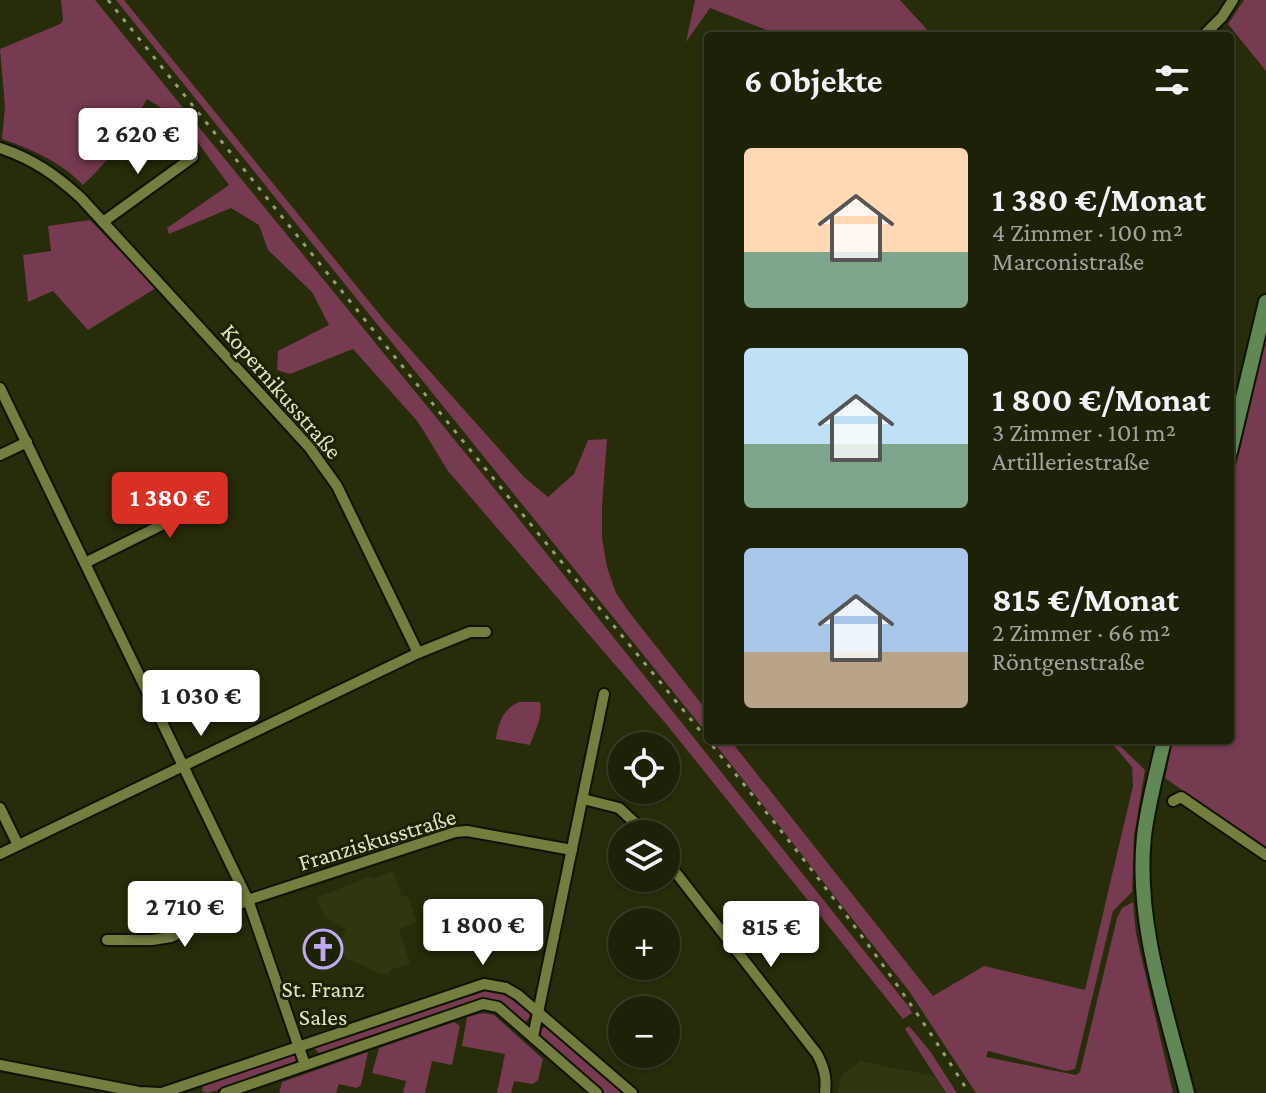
<!DOCTYPE html>
<html lang="de">
<meta charset="utf-8">
<style>
body{margin:0;font-family:"Crimson Pro",serif;background:#252912;color:#f1f3f6;height:100vh;display:flex;flex-direction:column;font-size:30px;white-space:nowrap}
*{box-sizing:border-box;margin:0}
p{font-size:26px;color:#a0a39c}
.icon{flex:none;width:44px;height:44px;fill:none;stroke:currentColor;stroke-width:2;stroke-linecap:round;stroke-linejoin:round}
.map{position:relative;flex:1;overflow:hidden}
.sheet{position:absolute;left:704px;top:32px;width:530px;height:712px;display:flex;flex-direction:column;background:#1d2108;border-radius:8px;box-shadow:0 2px 6px #0004,0 0 0 2px #3b3e29}
.sheet>*{flex:none}
.fabs{position:absolute;left:608px;top:732px;display:grid;gap:16px}
.fabs a{display:grid;place-items:center;width:72px;height:72px;border-radius:50%;background:#1d2108;box-shadow:0 2px 6px #0004,0 0 0 2px #3b3e29;font-size:40px}
.price{position:absolute;translate:-50% -68px;padding:0 18px;border-radius:8px;background:#fff;color:#222;font-size:26px;line-height:52px;filter:drop-shadow(0 2px 4px #0008)}
.price::after{content:'';position:absolute;left:50%;top:48px;width:24px;height:18px;margin-left:-12px;background:inherit;clip-path:polygon(0 0,100% 0,50% 100%)}
.price.active{background:#d93025;color:#fff}
ul{padding:0;list-style:none}
li{display:flex;align-items:center;gap:24px;height:200px;padding:0 40px}
li span{display:grid;place-items:center;flex:none;width:224px;height:160px;border-radius:8px;color:#555}
li>.icon{margin-inline-start:auto}
span .icon{width:96px;height:96px;fill:#fffc;stroke-width:1}
li b{font-size:34px}
h2{display:flex;justify-content:space-between;align-items:center;height:96px;padding:0 40px;font-size:34px}
.map>svg:first-child{display:block}
</style>
<div class="map">
<svg width="1266" height="1093" viewBox="0 0 1266 1093">
<rect width="100%" height="100%" fill="#272c0a"/>
<!-- built -->
<g fill="#303710">
<polygon points="393,871 402,897 408,896 417,923 399,929 410,963 390,970 390,973 384,975 345,958 340,943 346,929 324,916 317,898 370,876 372,879"/>
<polygon points="860,1061 934,1076 944,1093 838,1093 841,1076"/>
</g>
<!-- green -->
<g fill="#763a51">
<path d="M61,0H95L507,504L909,1007L912,1013L903,1019L667,725L448,471L418,422L353,349L290,374L277,370L278,351L329,325L312,292L268,250L259,225L231,208L169,234L167,228L229,185L182,121L147,99C128,132 111,159 83,185C61,162 32,149 2,139L5,107L0,49L60,24L63,20Z"/>
<polygon points="116,0 124,0 385,321 524,477 548,497 574,474 588,440 607,439 602,506 602,538 607,567 616,593 629,612 708,712 708,735"/>
<polygon points="695,0 900,0 933,36 782,36 710,8 686,42"/>
<polygon points="1244,0 1266,0 1266,71 1228,24"/>
<polygon points="90,220 156,288 88,330 53,291 28,302 23,255 51,251 48,226"/>
<polygon points="1266,337 1266,850 1165,778 1173,740 1230,740 1230,492"/>
<path d="M519,702H540C543,717 535,731 530,745L496,739C498,723 504,708 519,702Z"/>
<polygon points="712,740 730,740 933,996 984,966 1085,990 1133,786 1132,767 1109,740 1114,740 1145,770 1134,836 1132,892 1113,911 1075,1069 1066,1071 988,1051 986,1057 1076,1075 1080,1072 1117,918 1122,908 1133,902 1136,934 1173,1093 976,1093 909,991"/>
<polygon points="489,989 506,995 529,1013 530,1016 525,1023 521,1022 500,1004 492,1001 478,1000 320,1054 315,1049 315,1045"/>
<polygon points="484,1013 494,1015 543,1059 538,1080 533,1084 514,1081 511,1093 497,1093 505,1054 462,1046 467,1017"/>
<polygon points="454,1022 460,1026 452,1065 432,1061 425,1093 403,1093 406,1081 372,1073 379,1048"/>
<polygon points="909,1026 930,1051 957,1093 946,1093 905,1029"/>
<polygon points="546,1027 622,1093 604,1093 539,1037 541,1029"/>
<polygon points="368,1052 361,1085 357,1088 339,1084 336,1093 279,1093 282,1082"/>
<polygon points="290,1054 296,1056 295,1064 208,1093 202,1091 203,1084"/>
</g>
<g fill="none" stroke-linecap="round" stroke-linejoin="round">
<!-- street casing -->
<g stroke="#101302" stroke-width="14">
<g id="street">
<polyline points="1203,36 1222,17 1233,0"/>
<path d="M0,148C33,159 56,175 81,198L309,447L337,486L418,653"/>
<polyline points="103,222 193,157"/>
<polyline points="0,388 248,900 305,1065"/>
<polyline points="0,455 27,442"/>
<polyline points="85,563 212,500 221,482"/>
<polyline points="583,799 619,808 647,834"/>
<polyline points="1173,801 1181,797 1266,855"/>
<polyline points="0,808 18,845"/>
<polyline points="0,854 418,653 470,632 486,632"/>
<path d="M666,860L817,1054C824,1067 827,1078 825,1093"/>
<polyline points="107,940 152,940 171,937 248,900 455,832 467,831 572,850"/>
<polyline points="533,1037 604,694"/>
<polyline points="0,1065 139,1092 160,1093"/>
<polyline points="162,1093 484,984 506,988 518,995 632,1093"/>
<polyline points="225,1093 483,1004 498,1007 597,1093"/>
</g>
</g>
<!-- secondary casing -->
<g stroke="#101302" stroke-width="18">
<g id="secondary">
<polyline points="1230,452 1266,302"/>
<path d="M1164,740C1157,771 1148,803 1144,836C1135,922 1166,1010 1187,1093"/>
</g>
</g>
<!-- street -->
<use href="#street" stroke="#737e3f" stroke-width="10"/>
<!-- secondary -->
<use href="#secondary" stroke="#618755" stroke-width="14"/>
<!-- rail -->
<path stroke="#969c7a" stroke-width="3" stroke-dasharray="4 8" stroke-linecap="butt" d="M108,0C267,198 426,397 587,593C719,755 858,915 969,1093"/>
</g>
<!-- icons -->
<defs>
<g id="church-ring" transform="scale(2)"><circle r="9.5" fill="#1d2201" stroke="#bfa9f4" stroke-width="1.5"/><path d="M-1.2-6h2.4v3.5h3.3v2.4h-3.3V6h-2.4V-.1h-3.3v-2.4h3.3Z" fill="#bfa9f4"/></g>
</defs>
<g fill-rule="evenodd">
<use href="#church-ring" x="323" y="949"/>
</g>
<g text-anchor="middle" dominant-baseline="central" stroke-width="6" stroke-linejoin="round" paint-order="stroke">
<!-- street labels -->
<g font-size="24" fill="#dce3c2" stroke="#1d2201">
<text transform="translate(282 391) rotate(49)">Kopernikusstraße</text>
<text transform="translate(377 839) rotate(-17)">Franziskusstraße</text>
</g>
<!-- poi labels -->
<g font-size="24" fill="#dce3c2" stroke="#1d2201">
<text x="323" y="988">St. Franz<tspan x="323" dy="28">Sales</tspan></text>
</g>
</g>
</svg>
<div class="fabs">
<a><svg class="icon" aria-label="locate" viewBox="0 0 24 24"><circle cx="12" cy="12" r="6"/><path d="M12 2v4M12 18v4M2 12h4M18 12h4"/></svg></a>
<a><svg class="icon" aria-label="layers" viewBox="0 0 24 24"><path d="M12 4l9 5-9 5-9-5zM3 14l9 5 9-5"/></svg></a>
<a>+</a>
<a>−</a>
</div>
<b class="price" style="left:138px;top:176px">2 620 €</b>
<b class="price active" style="left:170px;top:540px">1 380 €</b>
<b class="price" style="left:201px;top:738px">1 030 €</b>
<b class="price" style="left:185px;top:949px">2 710 €</b>
<b class="price" style="left:483px;top:967px">1 800 €</b>
<b class="price" style="left:771px;top:969px">815 €</b>
<section class="sheet">
<h2>6 Objekte<svg class="icon" aria-label="filters" viewBox="0 0 24 24"><path d="M4 7h16M4 17h16"/><circle cx="9" cy="7" r="2"/><circle cx="15" cy="17" r="2"/></svg></h2>
<ul>
<li><span style="background:linear-gradient(#ffd9b3 65%,#7fa58c 0)"><svg class="icon" aria-label="home" viewBox="0 0 24 24"><path d="M3 11l9-7 9 7M6 9v11h12V9"/></svg></span><div><b>1 380 €/Monat</b><p>4 Zimmer · 100 m²</p><p>Marconistraße</p></div></li>
<li><span style="background:linear-gradient(#bfe0f5 60%,#7fa58c 0)"><svg class="icon" aria-label="home" viewBox="0 0 24 24"><path d="M3 11l9-7 9 7M6 9v11h12V9"/></svg></span><div><b>1 800 €/Monat</b><p>3 Zimmer · 101 m²</p><p>Artilleriestraße</p></div></li>
<li><span style="background:linear-gradient(#a9c7e8 65%,#b9a48a 0)"><svg class="icon" aria-label="home" viewBox="0 0 24 24"><path d="M3 11l9-7 9 7M6 9v11h12V9"/></svg></span><div><b>815 €/Monat</b><p>2 Zimmer · 66 m²</p><p>Röntgenstraße</p></div></li>
</ul>
</section>
</div>
